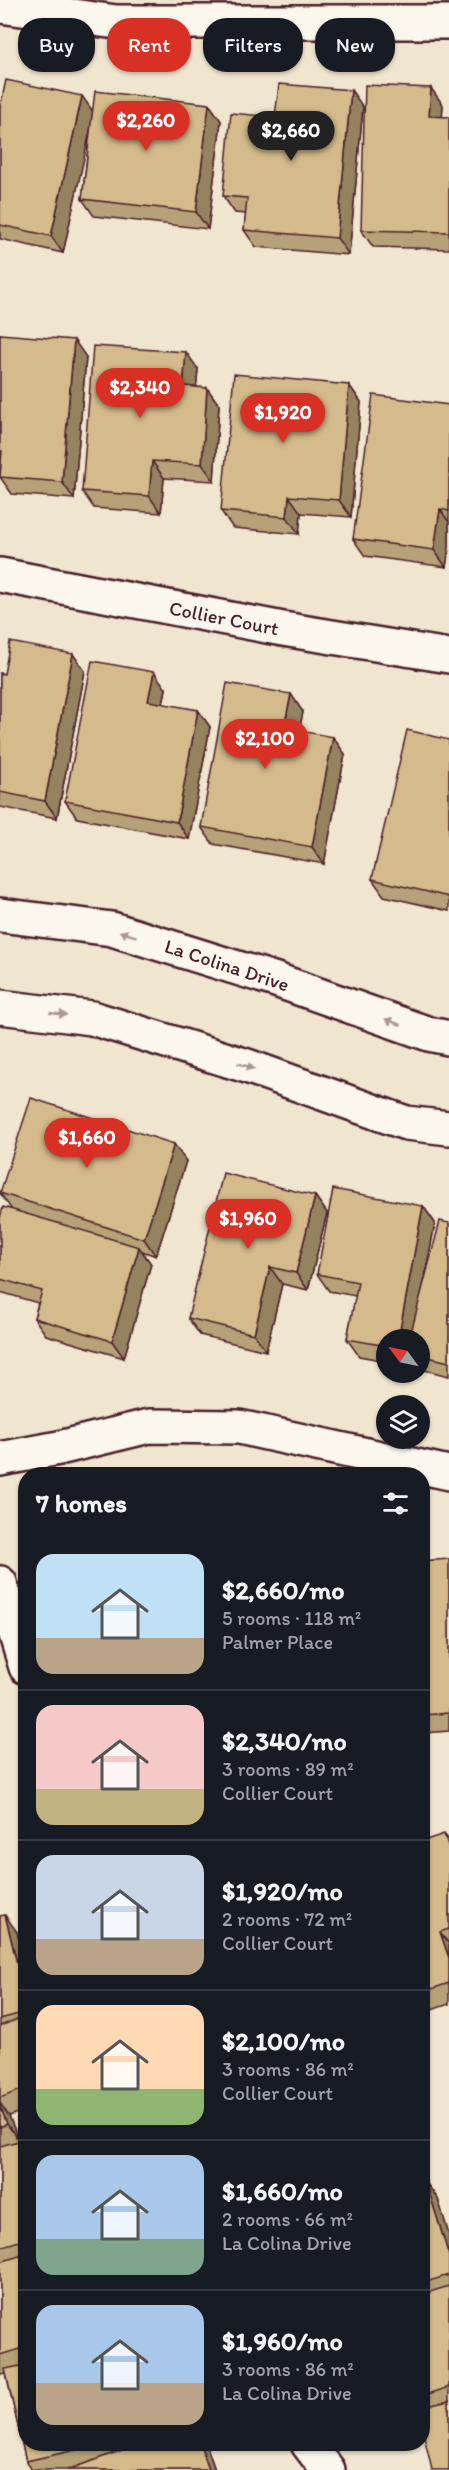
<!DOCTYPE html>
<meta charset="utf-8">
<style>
body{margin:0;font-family:Itim,sans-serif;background:#242831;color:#f1f3f6;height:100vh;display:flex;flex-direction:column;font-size:22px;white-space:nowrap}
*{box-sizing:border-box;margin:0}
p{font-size:20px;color:#9ea1a6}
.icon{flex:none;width:33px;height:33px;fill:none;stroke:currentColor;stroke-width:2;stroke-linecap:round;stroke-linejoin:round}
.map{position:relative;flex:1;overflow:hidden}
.sheet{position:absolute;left:18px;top:1467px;width:412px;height:984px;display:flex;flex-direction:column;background:#171b24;border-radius:24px;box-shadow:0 2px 4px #0004}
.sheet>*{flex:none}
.banner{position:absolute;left:18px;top:18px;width:414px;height:54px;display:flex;gap:12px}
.needle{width:39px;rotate:303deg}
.buttons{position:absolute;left:376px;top:1329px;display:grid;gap:12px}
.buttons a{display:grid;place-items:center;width:54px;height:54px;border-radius:50%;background:#171b24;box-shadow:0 2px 4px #0004;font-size:30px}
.price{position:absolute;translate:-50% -51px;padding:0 14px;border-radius:21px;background:#d93025;color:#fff;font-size:20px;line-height:39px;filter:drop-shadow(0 2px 3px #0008)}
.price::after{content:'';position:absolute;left:50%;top:36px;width:18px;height:14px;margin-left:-9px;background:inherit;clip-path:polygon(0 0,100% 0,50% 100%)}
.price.current{background:#222;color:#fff}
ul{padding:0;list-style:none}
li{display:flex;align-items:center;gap:18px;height:150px;padding:0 18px}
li+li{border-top:2px solid #363941}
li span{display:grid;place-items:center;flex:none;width:168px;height:120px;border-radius:18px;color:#555}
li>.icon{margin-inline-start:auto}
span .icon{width:72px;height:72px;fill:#fffc;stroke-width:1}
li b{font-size:26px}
h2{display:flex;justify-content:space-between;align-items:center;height:72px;padding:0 18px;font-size:26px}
.pill{padding:0 21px;border-radius:24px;background:#171b24;box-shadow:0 2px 4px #0004;font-size:21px;line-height:54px}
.pill.current{background:#d93025;color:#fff}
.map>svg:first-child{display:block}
</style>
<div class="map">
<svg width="449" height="2470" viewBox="0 0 449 2470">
<rect width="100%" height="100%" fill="#f0e5cf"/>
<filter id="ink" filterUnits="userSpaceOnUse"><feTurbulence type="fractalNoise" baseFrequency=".0167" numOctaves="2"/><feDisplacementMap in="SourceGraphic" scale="12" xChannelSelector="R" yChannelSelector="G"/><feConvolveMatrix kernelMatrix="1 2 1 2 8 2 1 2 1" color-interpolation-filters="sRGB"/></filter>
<g filter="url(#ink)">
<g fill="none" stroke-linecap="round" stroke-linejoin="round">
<!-- minor casing -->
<g stroke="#4a1f2b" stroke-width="38">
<g id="minor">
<polyline points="0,6 116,22 449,22"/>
<polyline points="0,575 283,629 449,656"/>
<polyline points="0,915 112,929 276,980 429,1034 449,1038"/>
<polyline points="0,1007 92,1018 247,1066 406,1123 449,1128"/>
<polyline points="0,1459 59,1448 149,1426 239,1427 449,1473"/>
<polyline points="0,1583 26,1667"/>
<polyline points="308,2444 328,2470"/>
</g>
</g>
<!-- minor -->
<use href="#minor" stroke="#fbf7ec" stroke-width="33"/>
</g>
<!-- wall -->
<g fill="#b7a178" stroke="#4a1f2b" stroke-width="1.5">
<polygon points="209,104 221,121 208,229 94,216 82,199 91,123 63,253 0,239 0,108 93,112"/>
<polygon points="443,105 442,117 449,117 449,249 373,247 361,230"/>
<polygon points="363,107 349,255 256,247 244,230 246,214 235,213 223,196 275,117"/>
<polygon points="0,334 86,357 74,499 12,494 0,477"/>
<polygon points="198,369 196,387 207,388 219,405 214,481 164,478 161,513 94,508 82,491"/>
<polygon points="349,385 361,402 351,517 301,513 299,534 233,528 221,511"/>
<polygon points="449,405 449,547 446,567 365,556 353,539"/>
<polygon points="85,671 57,818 0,807 0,673 4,674"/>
<polygon points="166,689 163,704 198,710 210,727 189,839 77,818 65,801"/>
<polygon points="303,712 299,731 345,754 324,864 213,844 201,827"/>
<polygon points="449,740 449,911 384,896 372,879"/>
<polygon points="186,1161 156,1256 142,1251 151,1264 124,1358 46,1335 34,1318 38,1303 0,1292 0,1218 12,1210 0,1193"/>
<polygon points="315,1196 327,1213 308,1290 282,1284 266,1351 200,1335 188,1318"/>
<polygon points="423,1206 435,1223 425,1278 449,1223 449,1376 420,1369 420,1340 387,1340 387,1361 359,1356 347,1339 356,1296 329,1291 317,1274"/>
<polygon points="449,1559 449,1731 424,1733 423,1732 423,1561"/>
<polygon points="449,1840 449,2004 423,2013 423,1841"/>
<polygon points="0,1916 17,1932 26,1967 26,2110 9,2116 19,2141 26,2139 26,2444 206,2444 215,2470 32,2470 26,2461 6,2374 0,2375"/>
<polygon points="423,2173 427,2184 438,2199 449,2235 449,2470 423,2432"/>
</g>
<!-- shaded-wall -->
<g fill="#958361" stroke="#4a1f2b" stroke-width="1.5">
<polygon points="431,88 443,105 441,133 429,116"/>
<polygon points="351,90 363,107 349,255 337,238"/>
<polygon points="82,96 94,113 63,253 51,236"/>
<polygon points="209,104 221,121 208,229 196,212"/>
<polygon points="74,340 86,357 74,499 62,482"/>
<polygon points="186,352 198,369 195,403 183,386"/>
<polygon points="349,385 361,402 351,517 339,500"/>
<polygon points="207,388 219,405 214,481 202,464"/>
<polygon points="152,461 164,478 161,513 149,496"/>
<polygon points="289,496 301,513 299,534 287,517"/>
<polygon points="440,509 449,522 449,547 446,567 434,550"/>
<polygon points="73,654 85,671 57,818 45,801"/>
<polygon points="154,672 166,689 160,718 148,701"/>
<polygon points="291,694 303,712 296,745 284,728"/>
<polygon points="198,710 210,727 189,839 177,822"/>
<polygon points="333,737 345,754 324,864 312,847"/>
<polygon points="174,1144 186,1161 156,1256 144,1239"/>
<polygon points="315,1196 327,1213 308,1290 296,1273"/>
<polygon points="423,1206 435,1223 413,1340 398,1340"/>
<polygon points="139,1247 151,1264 124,1358 112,1341"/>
<polygon points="270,1267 282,1284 266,1351 254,1334"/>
<polygon points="444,1834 449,1840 449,1848"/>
<polygon points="5,1915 17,1932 26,1967 26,2000"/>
<polygon points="440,1932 449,1944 449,1958"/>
<polygon points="0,2103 9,2116 19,2141 7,2124 0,2106"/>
<polygon points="423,2173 427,2184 438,2199 449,2235 449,2256 426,2182 423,2178"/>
<polygon points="200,2444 206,2444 215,2470 209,2470"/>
</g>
<!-- building -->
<g fill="#d5bb8b" stroke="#4a1f2b" stroke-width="1.5">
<polygon points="6,80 82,96 51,236 0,225 0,108"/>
<polygon points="279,84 351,90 337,238 244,230 247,198 223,196 231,113 275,117"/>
<polygon points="365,85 431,88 429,116 449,117 449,232 361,230"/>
<polygon points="95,91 209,104 196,212 82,199"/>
<polygon points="0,334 74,340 62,482 0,477 2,451 0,451"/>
<polygon points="93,346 186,352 183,386 207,388 202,464 152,461 149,496 82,491"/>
<polygon points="234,374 349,385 339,500 289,496 287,517 221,511"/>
<polygon points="373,395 449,405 449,511 440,509 434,550 353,539"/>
<polygon points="10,642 73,654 45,801 0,792 0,673 4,674"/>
<polygon points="92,661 154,672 148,701 198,710 177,822 65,801"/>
<polygon points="227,683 291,694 284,728 333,737 312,847 201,827"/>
<polygon points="407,730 449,740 449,897 372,879"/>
<polygon points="31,1098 174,1144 144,1239 0,1193"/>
<polygon points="223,1173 315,1196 296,1273 270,1267 254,1334 188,1318"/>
<polygon points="333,1189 423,1206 398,1340 387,1340 387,1346 347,1339 358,1282 317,1274"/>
<polygon points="3,1207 139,1247 112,1341 34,1318 42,1291 0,1279 0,1218"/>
<polygon points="440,1221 449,1223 449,1362 420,1355 420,1340 409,1340"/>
<polygon points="449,1559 449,1713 423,1715 423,1561"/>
<polygon points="444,1834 449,1848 449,1929 440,1932 449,1958 449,1983 423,1992 423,1841"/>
<polygon points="5,1915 26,2000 26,2012 0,2019 0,1916"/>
<polygon points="26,2016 26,2088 0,2098 0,2026"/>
<polygon points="0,2106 7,2124 0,2127"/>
<polygon points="26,2139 26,2239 0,2247 0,2146"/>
<polygon points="426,2182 449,2256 449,2275 423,2283 423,2183"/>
<polygon points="26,2254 26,2347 0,2355 0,2262"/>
<polygon points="449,2286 449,2387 423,2396 423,2294"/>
<polygon points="26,2365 26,2444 102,2444 26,2461 5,2369"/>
<polygon points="449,2401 449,2470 432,2470 423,2432 423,2407"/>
<polygon points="139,2444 200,2444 209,2470 67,2470"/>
</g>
<!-- one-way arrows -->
<defs><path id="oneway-solid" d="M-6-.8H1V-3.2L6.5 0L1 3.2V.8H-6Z" transform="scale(1.5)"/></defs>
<g fill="#ab9695">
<use href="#oneway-solid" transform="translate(128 934) rotate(-163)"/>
<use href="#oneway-solid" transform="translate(58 1014) rotate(7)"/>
<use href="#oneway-solid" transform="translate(393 1022) rotate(-160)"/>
<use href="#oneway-solid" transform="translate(246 1066) rotate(18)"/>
</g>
</g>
<g text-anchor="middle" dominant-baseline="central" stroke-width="4.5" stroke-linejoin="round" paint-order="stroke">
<!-- street labels -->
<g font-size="20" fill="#4a1f2b" stroke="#fbf7ec">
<text transform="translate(224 618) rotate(11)">Collier Court</text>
<text transform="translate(227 965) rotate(18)">La Colina Drive</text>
</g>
</g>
</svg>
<div class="buttons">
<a><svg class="needle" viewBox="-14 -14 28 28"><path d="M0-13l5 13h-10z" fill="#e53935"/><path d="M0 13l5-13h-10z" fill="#9ea1a6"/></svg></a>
<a><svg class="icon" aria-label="layers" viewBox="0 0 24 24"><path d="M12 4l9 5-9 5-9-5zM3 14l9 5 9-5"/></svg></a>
</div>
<b class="price" style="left:146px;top:152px">$2,260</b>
<b class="price current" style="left:291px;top:162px">$2,660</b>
<b class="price" style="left:140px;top:419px">$2,340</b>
<b class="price" style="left:283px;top:444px">$1,920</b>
<b class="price" style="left:265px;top:770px">$2,100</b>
<b class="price" style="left:87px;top:1169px">$1,660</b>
<b class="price" style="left:248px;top:1250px">$1,960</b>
<div class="banner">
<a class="pill">Buy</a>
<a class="pill current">Rent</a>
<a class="pill">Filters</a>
<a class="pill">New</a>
</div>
<section class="sheet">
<h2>7 homes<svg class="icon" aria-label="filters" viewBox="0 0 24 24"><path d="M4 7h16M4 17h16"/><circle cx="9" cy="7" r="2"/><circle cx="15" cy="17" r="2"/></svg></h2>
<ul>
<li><span style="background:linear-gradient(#bfe0f5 70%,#b9a48a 0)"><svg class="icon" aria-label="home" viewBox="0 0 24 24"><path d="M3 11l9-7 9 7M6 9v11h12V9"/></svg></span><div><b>$2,660/mo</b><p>5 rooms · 118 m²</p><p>Palmer Place</p></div></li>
<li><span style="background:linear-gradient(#f6c9c9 70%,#c2b280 0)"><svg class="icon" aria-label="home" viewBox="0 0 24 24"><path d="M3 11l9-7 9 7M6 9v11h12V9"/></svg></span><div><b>$2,340/mo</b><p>3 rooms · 89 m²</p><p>Collier Court</p></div></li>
<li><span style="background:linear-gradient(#c9d6e8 70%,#b9a48a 0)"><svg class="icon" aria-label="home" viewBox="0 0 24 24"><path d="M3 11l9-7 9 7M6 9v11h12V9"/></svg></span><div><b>$1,920/mo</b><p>2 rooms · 72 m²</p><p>Collier Court</p></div></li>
<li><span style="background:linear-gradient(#ffd9b3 70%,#8fb573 0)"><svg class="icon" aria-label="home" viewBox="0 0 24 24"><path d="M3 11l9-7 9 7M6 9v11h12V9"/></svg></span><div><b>$2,100/mo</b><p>3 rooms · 86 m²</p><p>Collier Court</p></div></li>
<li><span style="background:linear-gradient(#a9c7e8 70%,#7fa58c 0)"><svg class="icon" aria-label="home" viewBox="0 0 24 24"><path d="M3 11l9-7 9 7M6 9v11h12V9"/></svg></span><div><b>$1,660/mo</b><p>2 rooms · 66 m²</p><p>La Colina Drive</p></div></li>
<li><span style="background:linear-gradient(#a9c7e8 65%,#b9a48a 0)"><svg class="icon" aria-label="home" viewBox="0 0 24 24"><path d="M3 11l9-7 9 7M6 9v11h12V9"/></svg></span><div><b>$1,960/mo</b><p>3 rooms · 86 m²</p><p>La Colina Drive</p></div></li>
</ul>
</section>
</div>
